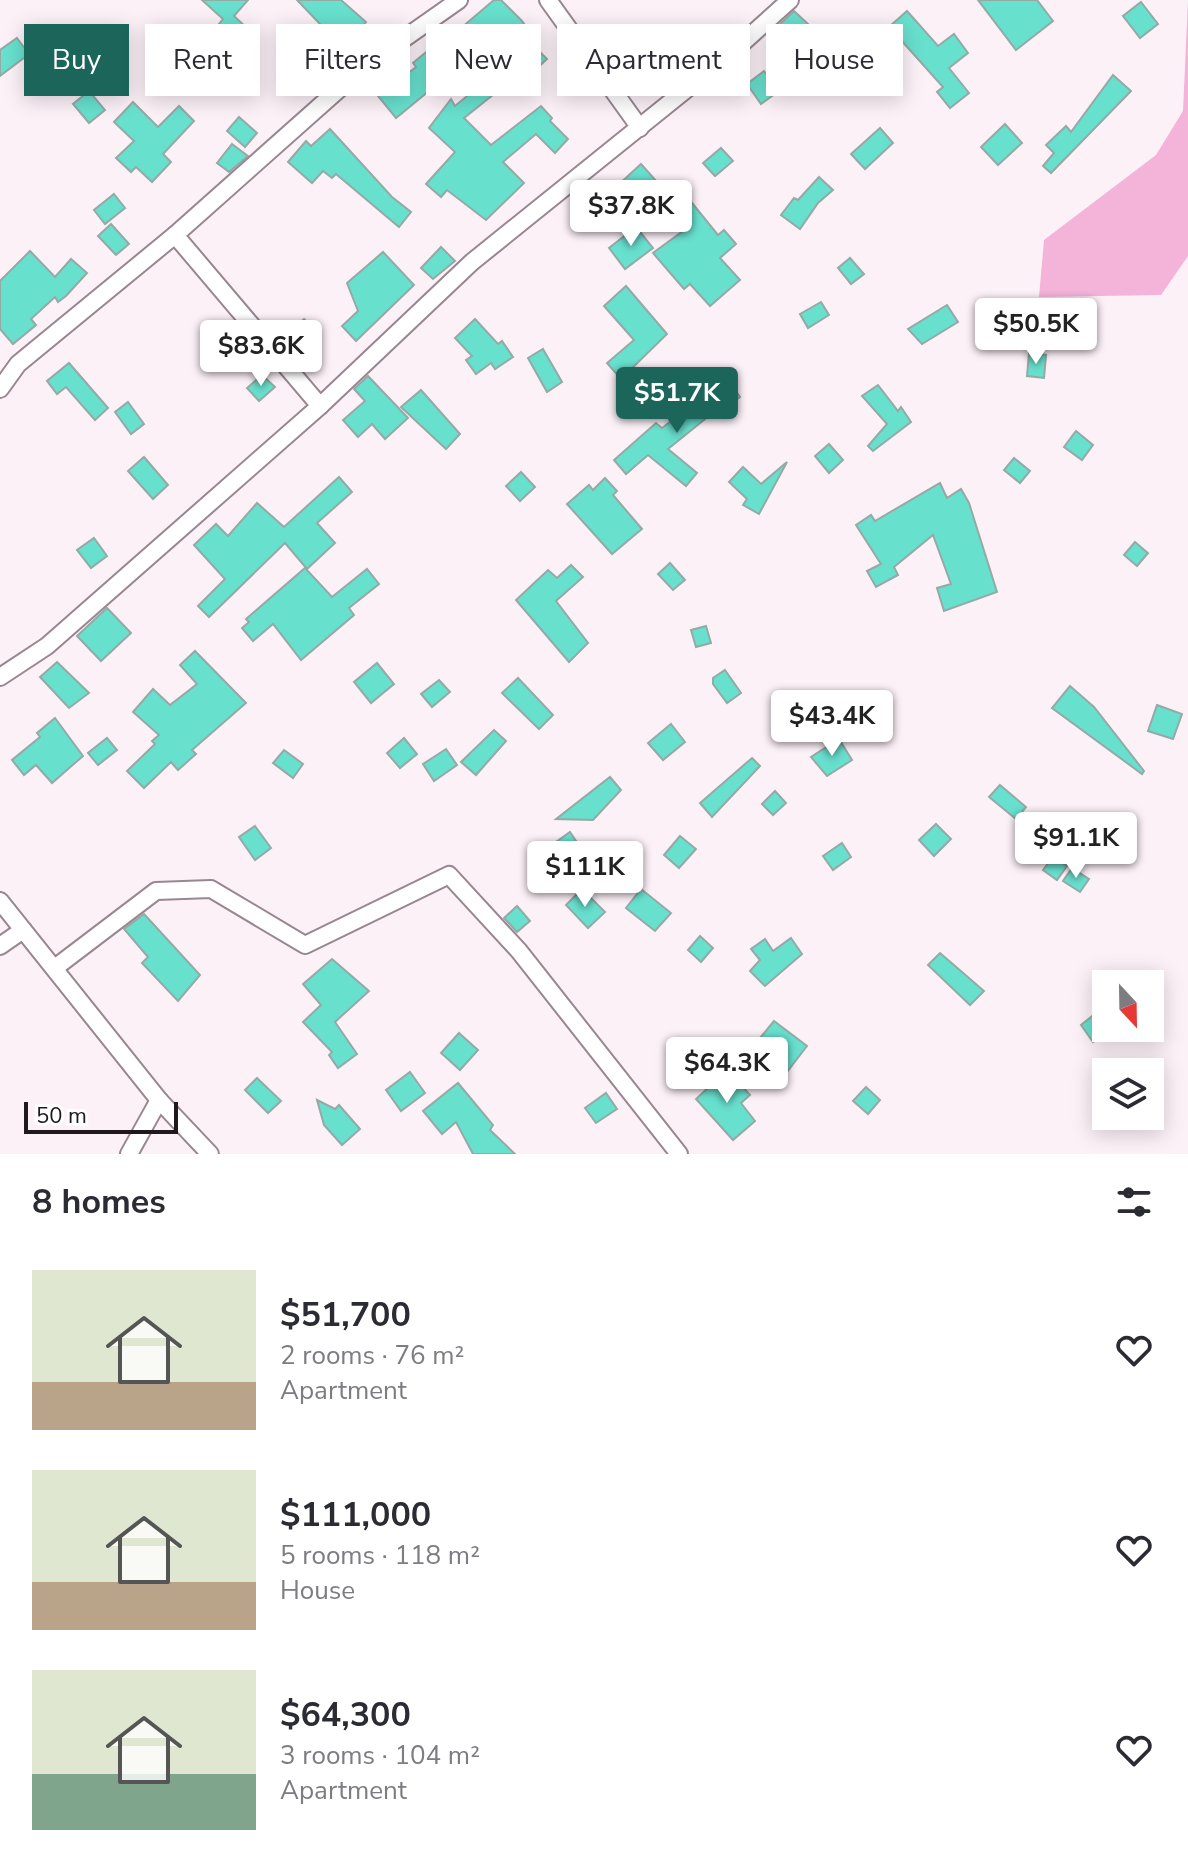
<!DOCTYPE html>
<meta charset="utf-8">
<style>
body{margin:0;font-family:"Nunito Sans",sans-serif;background:#f2f2f3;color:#2b2b33;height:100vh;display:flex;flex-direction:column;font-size:30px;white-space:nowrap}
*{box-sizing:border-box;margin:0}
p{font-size:26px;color:#7c7c81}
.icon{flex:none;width:44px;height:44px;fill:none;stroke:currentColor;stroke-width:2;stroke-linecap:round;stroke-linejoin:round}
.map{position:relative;height:1154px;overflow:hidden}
.panel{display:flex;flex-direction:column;background:#fff;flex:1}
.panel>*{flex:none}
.guide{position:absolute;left:24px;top:24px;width:1140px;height:72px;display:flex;gap:16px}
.needle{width:52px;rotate:158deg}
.tools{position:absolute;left:1092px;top:970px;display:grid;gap:16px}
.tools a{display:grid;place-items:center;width:72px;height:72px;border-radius:0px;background:#fff;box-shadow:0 4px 20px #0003;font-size:40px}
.scale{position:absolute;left:24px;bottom:20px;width:154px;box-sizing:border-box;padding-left:8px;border:4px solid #1f181c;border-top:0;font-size:22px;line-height:28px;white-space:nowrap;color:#1f181c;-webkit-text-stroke:6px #fff;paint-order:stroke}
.price{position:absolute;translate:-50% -68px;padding:0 18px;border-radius:8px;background:#fff;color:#222;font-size:26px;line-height:52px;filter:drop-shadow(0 2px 4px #0008)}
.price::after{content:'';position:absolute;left:50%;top:48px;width:24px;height:18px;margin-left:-12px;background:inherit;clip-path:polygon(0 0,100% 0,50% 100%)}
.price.on{background:#1c655a;color:#fff}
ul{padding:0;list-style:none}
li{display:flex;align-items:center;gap:24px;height:200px;padding:0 32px}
li span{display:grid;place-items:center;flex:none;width:224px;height:160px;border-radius:0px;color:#555}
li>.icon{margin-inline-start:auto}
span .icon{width:96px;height:96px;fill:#fffc;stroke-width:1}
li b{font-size:34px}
h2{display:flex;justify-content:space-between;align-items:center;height:96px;padding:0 32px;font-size:34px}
.tag{padding:0 28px;border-radius:0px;background:#fff;box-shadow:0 4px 20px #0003;font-size:28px;line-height:72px}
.tag.on{background:#1c655a;color:#fff}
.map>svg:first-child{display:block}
</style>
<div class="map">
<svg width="1188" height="1154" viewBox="0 0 1188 1154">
<rect width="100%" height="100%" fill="#fdf1f8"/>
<!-- green -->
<polygon fill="#f4b3d9" points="1188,0 1188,256 1161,295 1039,297 1044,240 1156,155 1183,111"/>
<!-- building -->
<g fill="#68e0ce" stroke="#93aaa5" stroke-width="2">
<polygon points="202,0 248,0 234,16 247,28 237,40 219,24 223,19"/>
<polygon points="297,0 341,0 366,22 342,47"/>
<polygon points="494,0 501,0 522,21 532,35 527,39 547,59 533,72 520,59 501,80 482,60 489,51 484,46 476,53 467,44 434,71 441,81 396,118 378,96 416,67 413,63 431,48 434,51"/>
<polygon points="978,0 1037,0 1053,21 1016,50"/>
<polygon points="1141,2 1158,24 1140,38 1123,16"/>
<polygon points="794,11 808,24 791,41 777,27"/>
<polygon points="907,11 938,46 954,34 968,53 949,68 969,93 950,108 937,92 943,87 900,39 892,46 881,34"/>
<polygon points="17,38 29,54 0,76 0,50"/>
<polygon points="106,55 117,67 101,80 91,69"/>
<polygon points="825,64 836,77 819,92 808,79"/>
<polygon points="764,71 779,91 761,104 747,84"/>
<polygon points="1113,75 1131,91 1051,173 1043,166 1054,153 1046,145 1066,126 1071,132"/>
<polygon points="484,82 494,94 464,118 491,145 541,106 552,118 550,121 568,139 555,153 536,134 503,162 524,183 486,220 447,190 441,197 426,184 455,152 429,128 451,99 455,106"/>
<polygon points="89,91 105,110 89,123 73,104"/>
<polygon points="133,102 158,127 179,106 194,121 163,154 171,162 152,182 136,167 131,172 116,158 134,141 114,122"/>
<polygon points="239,117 257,133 245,147 227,131"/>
<polygon points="1005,124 1022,143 998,165 981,147"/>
<polygon points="880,128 893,143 865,169 851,154"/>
<polygon points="330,129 392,197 411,212 399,227 336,174 332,178 323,171 312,183 288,162 306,141 311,146"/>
<polygon points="232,144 248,156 229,172 217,163"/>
<polygon points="721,148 733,161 715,176 703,163"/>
<polygon points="641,164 657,182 633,204 616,187"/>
<polygon points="819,177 833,190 818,203 800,229 781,215 794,198 798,200"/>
<polygon points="602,183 616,197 589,223 575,209"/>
<polygon points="679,187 718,235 724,230 736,244 720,258 740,280 710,306 690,284 684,289 653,253 687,228 663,202"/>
<polygon points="114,194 125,208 105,224 94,210"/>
<polygon points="111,224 129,244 116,255 98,236"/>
<polygon points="636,227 653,248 625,269 609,248"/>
<polygon points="441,247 455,261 433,279 421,268"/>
<polygon points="30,251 55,277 71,259 87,273 66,296 58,302 55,297 31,319 36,325 13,344 0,329 0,281"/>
<polygon points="383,252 414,285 356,341 342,326 358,311 347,283"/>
<polygon points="850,258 864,274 851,284 838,268"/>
<polygon points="626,286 667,334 621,379 607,363 634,340 604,306"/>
<polygon points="821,302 829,315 808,328 800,314"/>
<polygon points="947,305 958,322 922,344 908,329"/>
<polygon points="304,319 316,332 300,346 288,332"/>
<polygon points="475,319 498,344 502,341 513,357 495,369 491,363 476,374 466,360 472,356 455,338"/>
<polygon points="543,349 562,382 547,392 528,358"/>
<polygon points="1029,353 1046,355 1044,378 1027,376"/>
<polygon points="69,363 108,408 95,420 66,387 57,394 47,381"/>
<polygon points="262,375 275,387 259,401 247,388"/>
<polygon points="368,376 408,418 385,439 372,424 358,437 343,420 365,401 354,389"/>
<polygon points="727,378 740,397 722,410 720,407 668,449 697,473 686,486 648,455 626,474 614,460 656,423 662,428"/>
<polygon points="878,385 898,411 901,407 911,422 873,451 868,446 887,424 862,396"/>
<polygon points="421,390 460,434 446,449 401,407"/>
<polygon points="128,402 144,424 131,434 115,412"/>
<polygon points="1076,431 1093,445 1082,460 1064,447"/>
<polygon points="829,444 843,460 829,473 815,456"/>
<polygon points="144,457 168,485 153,499 128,471"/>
<polygon points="1014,458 1030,471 1020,483 1004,470"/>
<polygon points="787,462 759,514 743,505 747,499 729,482 743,467 761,484"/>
<polygon points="521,472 535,487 520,501 506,486"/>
<polygon points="339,477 352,492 317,523 335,543 307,569 285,543 209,617 198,606 225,579 194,545 216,524 228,536 257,503 284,527"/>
<polygon points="605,478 617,491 613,495 642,529 612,554 567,504 589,485 593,490"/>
<polygon points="940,483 947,498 961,489 969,503 997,592 944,611 937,588 951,584 933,535 894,567 898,575 876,587 867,571 881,564 856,525 871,515 875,521"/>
<polygon points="94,538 107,556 91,568 77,550"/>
<polygon points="1135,542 1148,553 1137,566 1124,555"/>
<polygon points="670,563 685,580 673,590 658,574"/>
<polygon points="571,565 583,577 556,601 588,643 569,662 516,600 548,570 557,578"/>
<polygon points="305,568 332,597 367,569 379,584 349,608 354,615 301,660 273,624 253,641 242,628 249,622 246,619"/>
<polygon points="107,608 131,633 101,661 77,636"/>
<polygon points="706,626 711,643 696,647 691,630"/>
<polygon points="195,651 246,703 192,750 196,754 178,770 171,762 144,788 127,771 155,744 152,741 159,735 133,712 153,689 170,705 197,684 180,665"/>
<polygon points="57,662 89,693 69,708 40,677"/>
<polygon points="377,663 394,684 371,703 354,682"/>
<polygon points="725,670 741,693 727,703 713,684 713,678"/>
<polygon points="518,678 553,715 539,729 502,693"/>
<polygon points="439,680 450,692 432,707 421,694"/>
<polygon points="1070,686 1094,707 1144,771 1142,774 1052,708"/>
<polygon points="1157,705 1182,714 1173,739 1148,731"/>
<polygon points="55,718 83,756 52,783 36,765 24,775 12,760 40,737 37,733"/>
<polygon points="671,724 685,742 663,760 648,743"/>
<polygon points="494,730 506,741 476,775 461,762"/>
<polygon points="107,738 117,750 98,765 88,753"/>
<polygon points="404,738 417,754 400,768 387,753"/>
<polygon points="839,739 852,760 827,776 811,757"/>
<polygon points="446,749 457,765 434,781 423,764"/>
<polygon points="284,750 303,764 293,778 273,763"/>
<polygon points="752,758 760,766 712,817 700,803"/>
<polygon points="610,777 621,790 593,820 556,819"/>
<polygon points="1000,785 1026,807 1016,819 989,797"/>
<polygon points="775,791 786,803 773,815 762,804"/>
<polygon points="936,824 951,839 934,856 919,840"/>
<polygon points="255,826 271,848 255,860 239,837"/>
<polygon points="570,832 580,847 566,856 556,842"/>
<polygon points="680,836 696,849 679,868 664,855"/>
<polygon points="842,843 851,857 833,870 823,856"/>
<polygon points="1054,856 1067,866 1057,880 1043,870"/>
<polygon points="1072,868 1089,879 1080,892 1063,881"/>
<polygon points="582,889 605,912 588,928 566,905"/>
<polygon points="641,889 671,913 655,931 626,908"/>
<polygon points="517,906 530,921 517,932 504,918"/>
<polygon points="144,914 200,975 178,1001 142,963 148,957 124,929"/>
<polygon points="700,936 713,948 701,962 688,950"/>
<polygon points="791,938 802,954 765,986 750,971 760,960 751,949 765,939 773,951"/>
<polygon points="940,953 984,991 970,1005 928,965"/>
<polygon points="332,959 369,991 335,1022 357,1054 338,1068 329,1055 332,1052 303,1022 321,1005 303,984"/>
<polygon points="1106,1005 1106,1032 1093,1042 1081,1025"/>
<polygon points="774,1021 807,1046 780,1081 746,1055"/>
<polygon points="459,1033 478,1050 460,1070 441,1053"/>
<polygon points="727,1070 750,1095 741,1103 755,1121 733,1140 696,1099"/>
<polygon points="410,1072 425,1093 401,1111 386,1090"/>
<polygon points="257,1078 281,1101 268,1113 245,1090"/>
<polygon points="458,1083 493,1125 490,1130 515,1154 473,1154 456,1122 442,1134 423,1111"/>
<polygon points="866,1087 880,1100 868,1114 853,1101"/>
<polygon points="606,1093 617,1109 596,1123 585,1108"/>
<polygon points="317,1100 335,1109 339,1105 360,1129 342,1145 324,1125"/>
</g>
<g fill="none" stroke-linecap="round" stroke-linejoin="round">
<!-- street casing -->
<g stroke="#988690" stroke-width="20">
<g id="street">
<polyline points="548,0 640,128"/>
<polyline points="175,235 320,406"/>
<polyline points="0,389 18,364 175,235 365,66 459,0"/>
<polyline points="0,677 47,646 320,406 472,262 729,55 790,0"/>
<polyline points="0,901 159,1100 210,1154"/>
<polyline points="0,946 23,930"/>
<polyline points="56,967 156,891 211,889 305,945 449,875 519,951 679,1154"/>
<polyline points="129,1154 159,1100"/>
</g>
</g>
<!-- street -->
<use href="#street" stroke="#fff" stroke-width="16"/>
</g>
</svg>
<div class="tools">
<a><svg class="needle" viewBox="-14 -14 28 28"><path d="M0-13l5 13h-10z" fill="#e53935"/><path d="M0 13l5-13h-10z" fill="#7c7c81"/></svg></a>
<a><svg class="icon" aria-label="layers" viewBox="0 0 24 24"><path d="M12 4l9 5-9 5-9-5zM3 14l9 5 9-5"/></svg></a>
</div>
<div class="scale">50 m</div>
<b class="price" style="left:631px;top:248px">$37.8K</b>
<b class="price" style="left:1036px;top:366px">$50.5K</b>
<b class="price" style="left:261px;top:388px">$83.6K</b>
<b class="price on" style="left:677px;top:435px">$51.7K</b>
<b class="price" style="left:832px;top:758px">$43.4K</b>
<b class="price" style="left:1076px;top:880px">$91.1K</b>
<b class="price" style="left:585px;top:909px">$111K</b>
<b class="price" style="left:727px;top:1105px">$64.3K</b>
<div class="guide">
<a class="tag on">Buy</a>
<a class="tag">Rent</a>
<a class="tag">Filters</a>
<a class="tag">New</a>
<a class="tag">Apartment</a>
<a class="tag">House</a>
</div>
</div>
<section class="panel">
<h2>8 homes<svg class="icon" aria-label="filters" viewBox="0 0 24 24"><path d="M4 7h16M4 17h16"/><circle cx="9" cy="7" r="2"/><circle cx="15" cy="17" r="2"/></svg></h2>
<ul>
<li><span style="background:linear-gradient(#dfe7d0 70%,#b9a48a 0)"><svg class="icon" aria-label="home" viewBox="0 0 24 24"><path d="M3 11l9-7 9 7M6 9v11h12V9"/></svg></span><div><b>$51,700</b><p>2 rooms · 76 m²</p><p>Apartment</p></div><svg class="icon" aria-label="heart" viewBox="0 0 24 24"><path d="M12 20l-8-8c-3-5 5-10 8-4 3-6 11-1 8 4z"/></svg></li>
<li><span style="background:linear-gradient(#dfe7d0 70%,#b9a48a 0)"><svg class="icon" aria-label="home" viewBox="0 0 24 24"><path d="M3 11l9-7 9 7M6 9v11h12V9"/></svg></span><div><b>$111,000</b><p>5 rooms · 118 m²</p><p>House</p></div><svg class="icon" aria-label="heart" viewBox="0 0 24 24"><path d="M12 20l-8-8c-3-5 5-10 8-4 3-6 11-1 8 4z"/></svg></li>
<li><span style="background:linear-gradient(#dfe7d0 65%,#7fa58c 0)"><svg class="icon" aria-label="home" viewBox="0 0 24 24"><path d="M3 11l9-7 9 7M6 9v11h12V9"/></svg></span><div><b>$64,300</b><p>3 rooms · 104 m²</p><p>Apartment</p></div><svg class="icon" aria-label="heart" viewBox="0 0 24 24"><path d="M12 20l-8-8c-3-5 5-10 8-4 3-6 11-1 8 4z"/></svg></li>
</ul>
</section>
